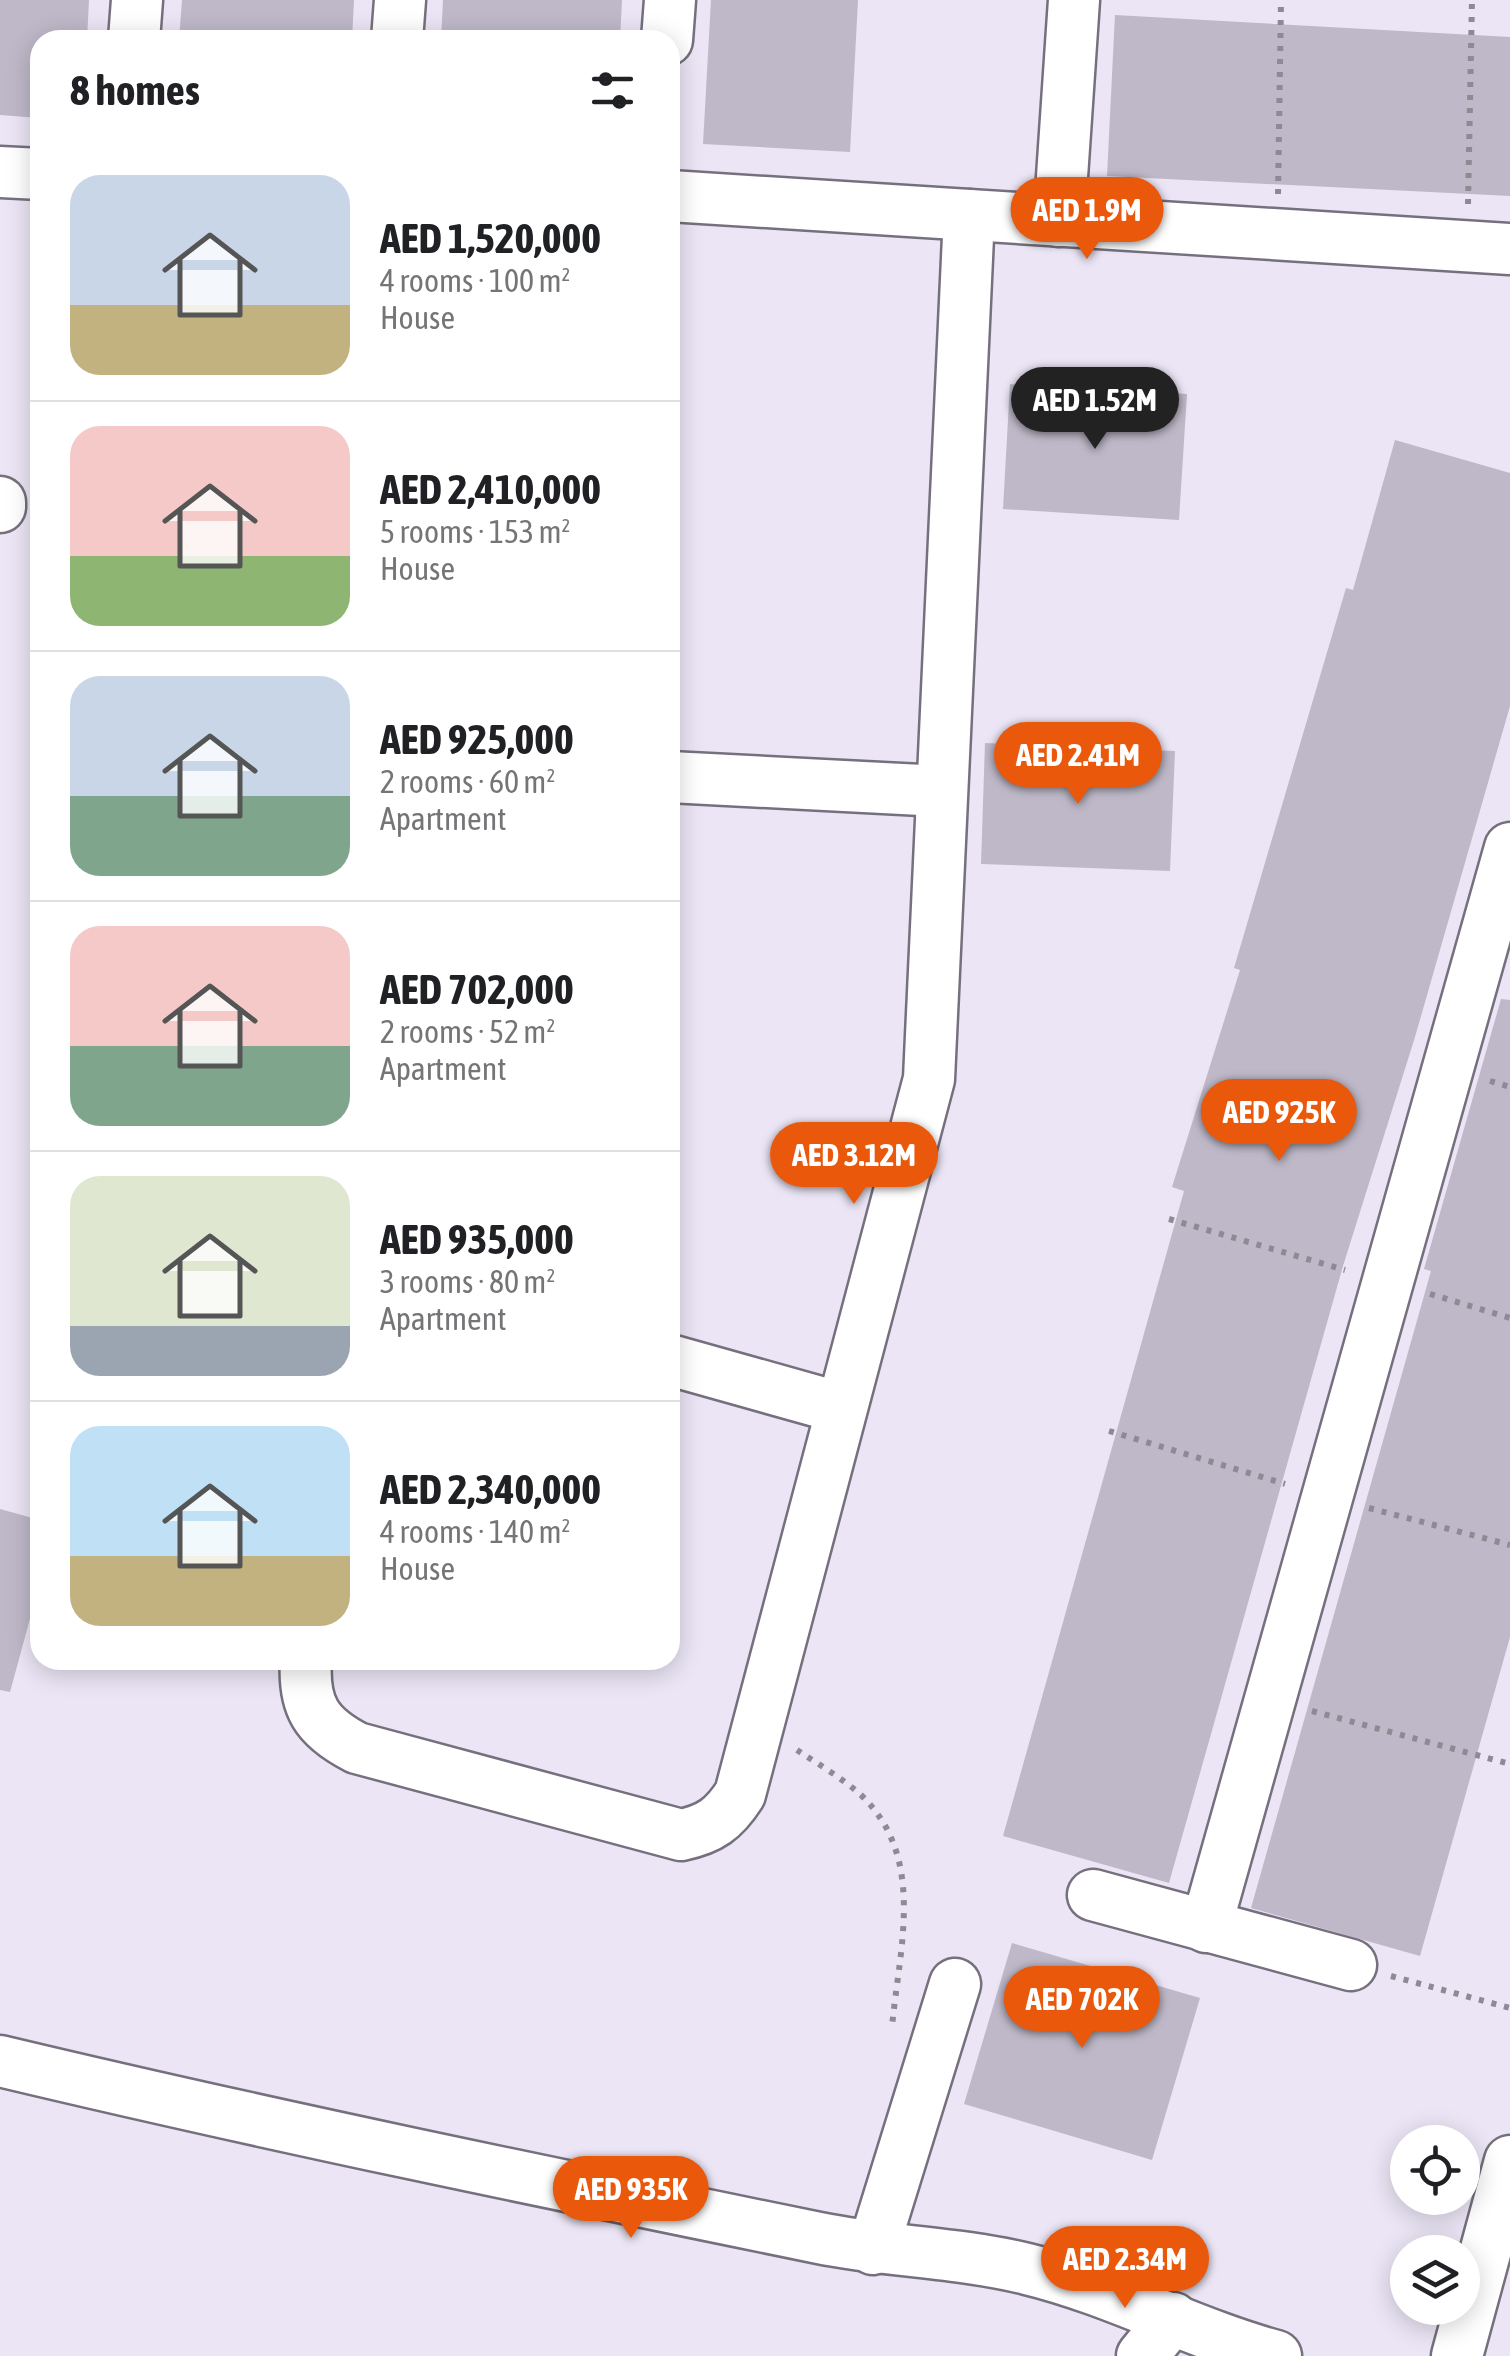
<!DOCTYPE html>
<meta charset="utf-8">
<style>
body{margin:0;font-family:"Asap Condensed",sans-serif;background:#f6f6f6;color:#202124;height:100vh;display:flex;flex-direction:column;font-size:38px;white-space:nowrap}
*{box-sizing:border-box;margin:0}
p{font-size:32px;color:#757577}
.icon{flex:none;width:55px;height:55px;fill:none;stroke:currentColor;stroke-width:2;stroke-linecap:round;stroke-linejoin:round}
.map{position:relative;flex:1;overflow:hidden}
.panel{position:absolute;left:30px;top:30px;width:650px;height:1640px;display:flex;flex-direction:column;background:#fff;border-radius:30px;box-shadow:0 5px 25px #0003}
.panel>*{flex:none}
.tools{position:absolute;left:1390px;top:2125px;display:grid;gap:20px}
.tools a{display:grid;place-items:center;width:90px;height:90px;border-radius:50%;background:#fff;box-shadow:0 5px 25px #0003;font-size:50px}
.price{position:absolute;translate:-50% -85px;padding:0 22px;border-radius:35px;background:#ea580c;color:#fff;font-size:32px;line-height:65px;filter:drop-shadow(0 2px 5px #0008)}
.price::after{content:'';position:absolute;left:50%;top:60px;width:30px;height:22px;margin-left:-15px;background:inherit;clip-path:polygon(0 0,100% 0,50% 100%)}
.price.current{background:#222;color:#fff}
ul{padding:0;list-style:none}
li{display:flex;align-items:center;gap:30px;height:250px;padding:0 40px}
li+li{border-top:2px solid #e0e0e0}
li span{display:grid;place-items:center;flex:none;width:280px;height:200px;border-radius:30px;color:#555}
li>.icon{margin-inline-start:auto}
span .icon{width:120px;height:120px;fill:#fffc;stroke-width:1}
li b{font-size:42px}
h2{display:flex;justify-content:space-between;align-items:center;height:120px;padding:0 40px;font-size:42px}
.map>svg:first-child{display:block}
</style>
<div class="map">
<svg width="1510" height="2356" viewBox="0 0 1510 2356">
<rect width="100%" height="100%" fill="#ebe5f5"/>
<!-- building -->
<g fill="#beb8c8">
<polygon points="0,0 89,0 87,40 40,40 40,118 0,115"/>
<polygon points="182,0 354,0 352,40 179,40"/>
<polygon points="443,0 622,0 620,40 441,40"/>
<polygon points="711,0 858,0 850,152 703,144"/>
<polygon points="1115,15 1510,37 1510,196 1107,176"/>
<polygon points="1010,384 1187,394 1179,520 1003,509"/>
<polygon points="1395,440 1510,473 1510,706 1415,1037 1343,1266 1169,1883 1003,1836 1184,1191 1172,1187 1240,970 1234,968 1346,588 1353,590"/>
<polygon points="985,743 1175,751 1170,871 981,864"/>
<polygon points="1501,999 1510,1000 1510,1637 1420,1956 1251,1908 1431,1271 1424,1269"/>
<polygon points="0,1509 40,1520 40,1582 10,1692 0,1690"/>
<polygon points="1012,1943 1200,1998 1152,2160 964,2104"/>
</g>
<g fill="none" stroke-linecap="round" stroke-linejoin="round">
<!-- minor casing -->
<g stroke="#76707e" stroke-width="55">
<g id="minor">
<polyline points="134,40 137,0"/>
<polyline points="397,40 400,0"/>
<polyline points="667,40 670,0"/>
<polyline points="0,172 40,174"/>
<polyline points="670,196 1510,249"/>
<polyline points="1059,221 1074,0"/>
<polyline points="0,502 0,507"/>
<polyline points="670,777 941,791"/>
<polyline points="670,1360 841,1408"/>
<path d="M306,1660C303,1706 316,1727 357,1748L681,1835C710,1829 724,1819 740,1794L929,1079L969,215"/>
<polyline points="1093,1895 1351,1965"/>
<polyline points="1206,1927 1510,848"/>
<path d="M0,2061C272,2126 545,2182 819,2238C888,2252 959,2252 1027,2269C1114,2290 1191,2333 1276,2356"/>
<polyline points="873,2249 955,1984"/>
<polyline points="1142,2356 1173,2318"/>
<polyline points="1457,2356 1510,2161"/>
</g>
</g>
<!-- path -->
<g stroke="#8e8a94" stroke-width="6" stroke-dasharray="5 8" stroke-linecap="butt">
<polyline points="1278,194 1281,0"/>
<polyline points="1468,204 1472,0"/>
<polyline points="1490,1081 1510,1087"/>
<polyline points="1169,1219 1345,1270"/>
<polyline points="1430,1294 1510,1318"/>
<polyline points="1109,1431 1285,1484"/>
<polyline points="1369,1508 1510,1545"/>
<polyline points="1312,1711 1510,1764"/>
<path d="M797,1750C818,1764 842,1778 861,1795C927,1858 899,1949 892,2027"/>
<polyline points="1391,1976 1510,2008"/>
</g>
<!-- minor -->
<use href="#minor" stroke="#fff" stroke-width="50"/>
</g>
</svg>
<div class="tools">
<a><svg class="icon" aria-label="locate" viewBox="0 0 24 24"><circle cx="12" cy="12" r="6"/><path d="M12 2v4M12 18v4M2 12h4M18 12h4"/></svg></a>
<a><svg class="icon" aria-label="layers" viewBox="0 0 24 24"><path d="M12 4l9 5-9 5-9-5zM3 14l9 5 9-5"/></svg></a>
</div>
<b class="price" style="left:1087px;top:262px">AED 1.9M</b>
<b class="price current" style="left:1095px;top:452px">AED 1.52M</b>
<b class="price" style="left:1078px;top:807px">AED 2.41M</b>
<b class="price" style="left:1279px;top:1164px">AED 925K</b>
<b class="price" style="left:854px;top:1207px">AED 3.12M</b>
<b class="price" style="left:1082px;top:2051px">AED 702K</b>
<b class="price" style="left:631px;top:2241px">AED 935K</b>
<b class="price" style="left:1125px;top:2311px">AED 2.34M</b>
<section class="panel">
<h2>8 homes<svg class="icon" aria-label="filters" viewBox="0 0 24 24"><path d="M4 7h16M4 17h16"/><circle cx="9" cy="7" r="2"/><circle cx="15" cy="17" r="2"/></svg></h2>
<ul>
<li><span style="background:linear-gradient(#c9d6e8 65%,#c2b280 0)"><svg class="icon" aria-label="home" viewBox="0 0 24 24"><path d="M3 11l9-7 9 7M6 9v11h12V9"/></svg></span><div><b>AED 1,520,000</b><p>4 rooms · 100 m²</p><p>House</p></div></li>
<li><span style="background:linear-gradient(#f6c9c9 65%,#8fb573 0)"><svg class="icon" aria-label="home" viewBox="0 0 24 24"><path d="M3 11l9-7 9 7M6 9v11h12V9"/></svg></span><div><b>AED 2,410,000</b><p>5 rooms · 153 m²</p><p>House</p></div></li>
<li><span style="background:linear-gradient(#c9d6e8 60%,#7fa58c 0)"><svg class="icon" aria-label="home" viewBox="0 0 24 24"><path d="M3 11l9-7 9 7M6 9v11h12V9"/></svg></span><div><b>AED 925,000</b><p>2 rooms · 60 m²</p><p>Apartment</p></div></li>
<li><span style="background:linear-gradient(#f6c9c9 60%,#7fa58c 0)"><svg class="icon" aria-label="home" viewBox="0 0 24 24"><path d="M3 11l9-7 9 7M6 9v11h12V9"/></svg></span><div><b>AED 702,000</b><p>2 rooms · 52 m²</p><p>Apartment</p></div></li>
<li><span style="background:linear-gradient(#dfe7d0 75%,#9aa5b1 0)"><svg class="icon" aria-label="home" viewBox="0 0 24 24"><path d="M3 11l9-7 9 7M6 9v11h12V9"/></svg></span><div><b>AED 935,000</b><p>3 rooms · 80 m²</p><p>Apartment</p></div></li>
<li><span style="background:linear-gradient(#bfe0f5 65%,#c2b280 0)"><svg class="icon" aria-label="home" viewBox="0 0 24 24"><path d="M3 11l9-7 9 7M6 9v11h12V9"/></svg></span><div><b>AED 2,340,000</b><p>4 rooms · 140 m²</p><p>House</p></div></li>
</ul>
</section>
</div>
